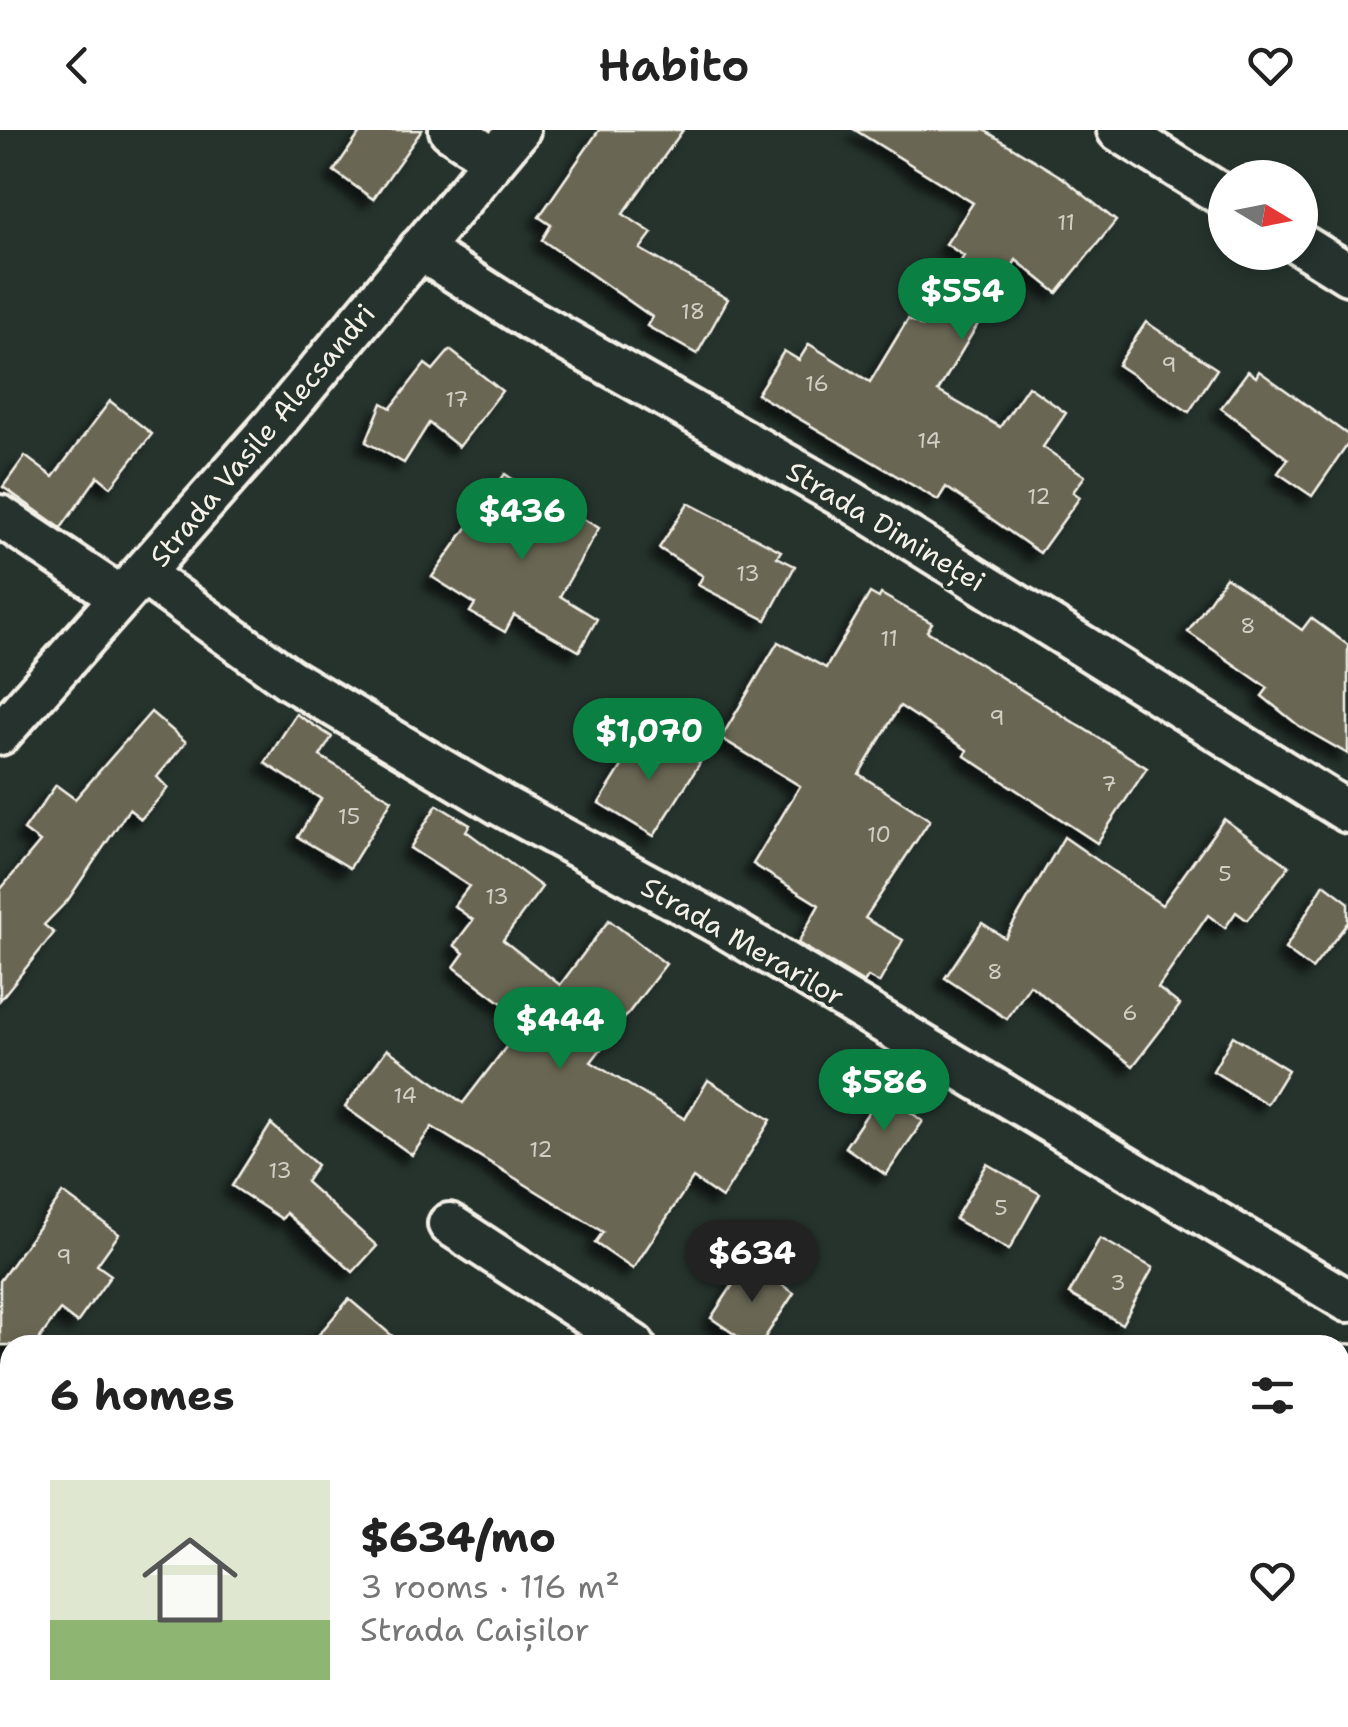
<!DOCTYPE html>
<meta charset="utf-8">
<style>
body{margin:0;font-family:"Shantell Sans",sans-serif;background:#f2f2f2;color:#222;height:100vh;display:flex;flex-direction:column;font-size:38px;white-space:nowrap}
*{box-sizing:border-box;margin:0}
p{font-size:32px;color:#767676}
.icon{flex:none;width:55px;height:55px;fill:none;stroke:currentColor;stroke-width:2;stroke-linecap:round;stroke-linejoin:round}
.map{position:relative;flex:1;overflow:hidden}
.drawer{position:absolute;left:0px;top:1205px;width:1350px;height:392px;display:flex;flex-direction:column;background:#fff;border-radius:30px 30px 0 0;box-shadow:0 5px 15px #0003}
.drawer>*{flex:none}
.needle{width:65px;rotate:100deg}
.buttons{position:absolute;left:1208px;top:30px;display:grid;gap:20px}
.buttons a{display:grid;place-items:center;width:110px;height:110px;border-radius:50%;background:#fff;box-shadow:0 5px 15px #0003;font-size:50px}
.price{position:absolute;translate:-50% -85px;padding:0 22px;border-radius:35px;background:#0b8043;color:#fff;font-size:32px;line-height:65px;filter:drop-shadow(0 2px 5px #0008)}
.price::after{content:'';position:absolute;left:50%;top:60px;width:30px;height:22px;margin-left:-15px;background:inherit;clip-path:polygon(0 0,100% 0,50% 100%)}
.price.active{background:#222;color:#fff}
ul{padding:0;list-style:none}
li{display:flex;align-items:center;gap:30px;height:250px;padding:0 50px}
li+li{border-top:2px solid #e0e0e0}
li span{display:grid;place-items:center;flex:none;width:280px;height:200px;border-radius:0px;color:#555}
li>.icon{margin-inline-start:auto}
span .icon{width:120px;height:120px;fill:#fffc;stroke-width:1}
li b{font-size:42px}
h2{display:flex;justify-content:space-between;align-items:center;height:120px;padding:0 50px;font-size:42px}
header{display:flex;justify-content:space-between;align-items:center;height:130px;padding:0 50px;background:#fff;font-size:45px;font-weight:600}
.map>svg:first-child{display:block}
</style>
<header><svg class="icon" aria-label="back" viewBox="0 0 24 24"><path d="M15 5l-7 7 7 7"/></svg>Habito<svg class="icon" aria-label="heart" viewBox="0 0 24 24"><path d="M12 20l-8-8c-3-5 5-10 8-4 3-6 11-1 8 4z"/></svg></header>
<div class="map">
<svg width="1348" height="1597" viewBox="0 0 1348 1597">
<defs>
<filter id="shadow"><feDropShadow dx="-9" dy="9" stdDeviation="5" flood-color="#0009"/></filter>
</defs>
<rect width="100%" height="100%" fill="#26332d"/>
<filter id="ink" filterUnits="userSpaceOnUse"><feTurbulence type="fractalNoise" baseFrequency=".01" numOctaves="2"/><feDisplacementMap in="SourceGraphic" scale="20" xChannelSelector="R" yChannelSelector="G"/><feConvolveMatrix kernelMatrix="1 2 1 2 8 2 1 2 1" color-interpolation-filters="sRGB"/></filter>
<g filter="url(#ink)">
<!-- building -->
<g fill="#696653" stroke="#f4f1e8" stroke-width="2.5" filter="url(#shadow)">
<polygon points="362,0 422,0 373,69 334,41"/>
<polygon points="599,0 683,0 623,84 652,103 640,119 728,169 697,224 647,196 652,187 542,110 551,95 539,87"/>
<polygon points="855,0 984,0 1063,48 1116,91 1057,163 1016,130 938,261 1000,297 1028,256 1066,283 1043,317 1085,346 1073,362 1080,367 1040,423 946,357 938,370 757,264 784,221 799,230 809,214 870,252 908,189 922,196 964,126 946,114 973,73"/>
<polygon points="1146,192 1217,239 1189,282 1118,235"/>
<polygon points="450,220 502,261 459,317 429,293 404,333 366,312 382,273 391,278 425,234 433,240"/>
<polygon points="1248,241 1256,247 1259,241 1348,305 1348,314 1312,366 1278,343 1288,329 1221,278"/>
<polygon points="110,271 152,304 111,357 98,346 61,398 3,357 25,326 53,347"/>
<polygon points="505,344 557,379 559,375 599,398 560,466 597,489 579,521 514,485 505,502 470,482 475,474 432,447"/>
<polygon points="688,373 781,421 777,427 795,436 766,490 698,455 703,446 659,418"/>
<polygon points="1226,447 1302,500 1311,488 1348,515 1348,624 1299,596 1262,566 1268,558 1188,502"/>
<polygon points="870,463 879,468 881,464 932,493 927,501 1147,638 1097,713 965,626 967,620 900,576 859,644 930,690 865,788 903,810 879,853 868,847 864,853 798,813 819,775 753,734 800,656 721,608 778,512 826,538"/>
<polygon points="151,582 186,612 157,647 168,658 141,689 129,679 68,770 44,795 54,803 0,870 0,760 40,712 24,700 56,655 75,669"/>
<polygon points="296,584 332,607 320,626 392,670 350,738 298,707 321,669 265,633"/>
<polygon points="645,599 700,633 654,706 599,673"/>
<polygon points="437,675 470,695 466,701 542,757 503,810 560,855 609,790 666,834 591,932 685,989 708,950 771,990 722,1068 693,1048 633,1139 595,1113 603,1102 432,997 412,1025 345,977 387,919 463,973 526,891 454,837 464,823 454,815 473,790 454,776 469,756 410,718"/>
<polygon points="1224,689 1289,736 1247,790 1236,782 1225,798 1208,785 1158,858 1180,875 1133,936 1030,855 1007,889 945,848 982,793 1005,808 1064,707 1162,775"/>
<polygon points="1324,754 1348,772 1348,792 1312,839 1285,819"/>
<polygon points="1233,906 1288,940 1267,974 1213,941"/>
<polygon points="882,962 923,991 886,1045 845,1017"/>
<polygon points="271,994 317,1035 306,1052 377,1116 353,1142 286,1083 282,1089 232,1056"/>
<polygon points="987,1034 1040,1064 1009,1120 955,1089"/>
<polygon points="63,1063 119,1104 97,1135 111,1145 77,1193 60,1180 35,1215 0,1215 0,1151"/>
<polygon points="1100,1108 1153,1138 1122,1194 1069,1164"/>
<polygon points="748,1132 794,1163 760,1215 750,1215 711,1188"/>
<polygon points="349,1169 403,1215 310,1215"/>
</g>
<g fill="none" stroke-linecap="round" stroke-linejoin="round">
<!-- street casing -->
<g stroke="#f4f1e8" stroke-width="48">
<g id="street">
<polyline points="450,0 494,29"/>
<polyline points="1118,0 1225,67"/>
<polyline points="1300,114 1348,144"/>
<polyline points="419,119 529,189 852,372 1348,682"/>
<polyline points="0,386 119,466"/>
<polyline points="143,444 289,549 501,675 718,793 1348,1171"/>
<polyline points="0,604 270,299 519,0"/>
<polyline points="449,1094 634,1215"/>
<polyline points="0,1355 10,1341"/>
<polyline points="392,1588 407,1597"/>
</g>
</g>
<!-- secondary casing -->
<g stroke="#f4f1e8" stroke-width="62">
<g id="secondary">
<polyline points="1340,1255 1348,1243"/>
<polyline points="1106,1597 1112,1588"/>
</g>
</g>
<!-- street -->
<use href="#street" stroke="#26332d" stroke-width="40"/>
<!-- secondary -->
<use href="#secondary" stroke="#26332d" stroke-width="55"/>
</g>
</g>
<g text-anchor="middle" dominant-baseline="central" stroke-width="8" stroke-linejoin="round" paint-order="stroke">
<!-- number labels -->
<g font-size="22" fill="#d1cec3">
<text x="1066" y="92">11</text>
<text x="693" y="181">18</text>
<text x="1169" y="234">9</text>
<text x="817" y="253">16</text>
<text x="457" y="269">17</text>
<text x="929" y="310">14</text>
<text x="1039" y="366">12</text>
<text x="748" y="443">13</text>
<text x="1248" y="495">8</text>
<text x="889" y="508">11</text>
<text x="997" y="587">9</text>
<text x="1109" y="653">7</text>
<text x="349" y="686">15</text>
<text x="879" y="704">10</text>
<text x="1225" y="743">5</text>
<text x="497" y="766">13</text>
<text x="995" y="841">8</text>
<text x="1130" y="882">6</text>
<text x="405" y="965">14</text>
<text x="541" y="1019">12</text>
<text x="280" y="1040">13</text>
<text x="1001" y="1077">5</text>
<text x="64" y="1126">9</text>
<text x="1118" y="1152">3</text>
</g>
<!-- street labels -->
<g font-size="28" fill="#f4f1e8" stroke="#26332d">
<text transform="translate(262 305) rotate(-50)">Strada Vasile Alecsandri</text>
<text transform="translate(886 396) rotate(31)">Strada Dimineței</text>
<text transform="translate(743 811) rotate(30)">Strada Merarilor</text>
</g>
</g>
</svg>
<div class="buttons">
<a><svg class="needle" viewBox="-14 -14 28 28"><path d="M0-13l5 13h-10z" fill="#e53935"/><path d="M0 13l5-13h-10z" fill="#767676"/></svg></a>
</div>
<b class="price" style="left:962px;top:213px">$554</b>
<b class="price" style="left:522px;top:433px">$436</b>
<b class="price" style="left:649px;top:653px">$1,070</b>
<b class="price" style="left:560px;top:942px">$444</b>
<b class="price" style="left:884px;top:1004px">$586</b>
<b class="price active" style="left:752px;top:1175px">$634</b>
<section class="drawer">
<h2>6 homes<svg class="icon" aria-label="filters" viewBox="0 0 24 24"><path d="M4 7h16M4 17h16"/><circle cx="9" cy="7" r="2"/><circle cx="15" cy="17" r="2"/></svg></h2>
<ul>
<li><span style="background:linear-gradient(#dfe7d0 70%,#8fb573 0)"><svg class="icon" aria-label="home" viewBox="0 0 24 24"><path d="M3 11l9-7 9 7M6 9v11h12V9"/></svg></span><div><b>$634/mo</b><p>3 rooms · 116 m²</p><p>Strada Caișilor</p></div><svg class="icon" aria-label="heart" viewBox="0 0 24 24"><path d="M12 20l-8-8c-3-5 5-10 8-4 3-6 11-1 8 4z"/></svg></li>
</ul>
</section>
</div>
